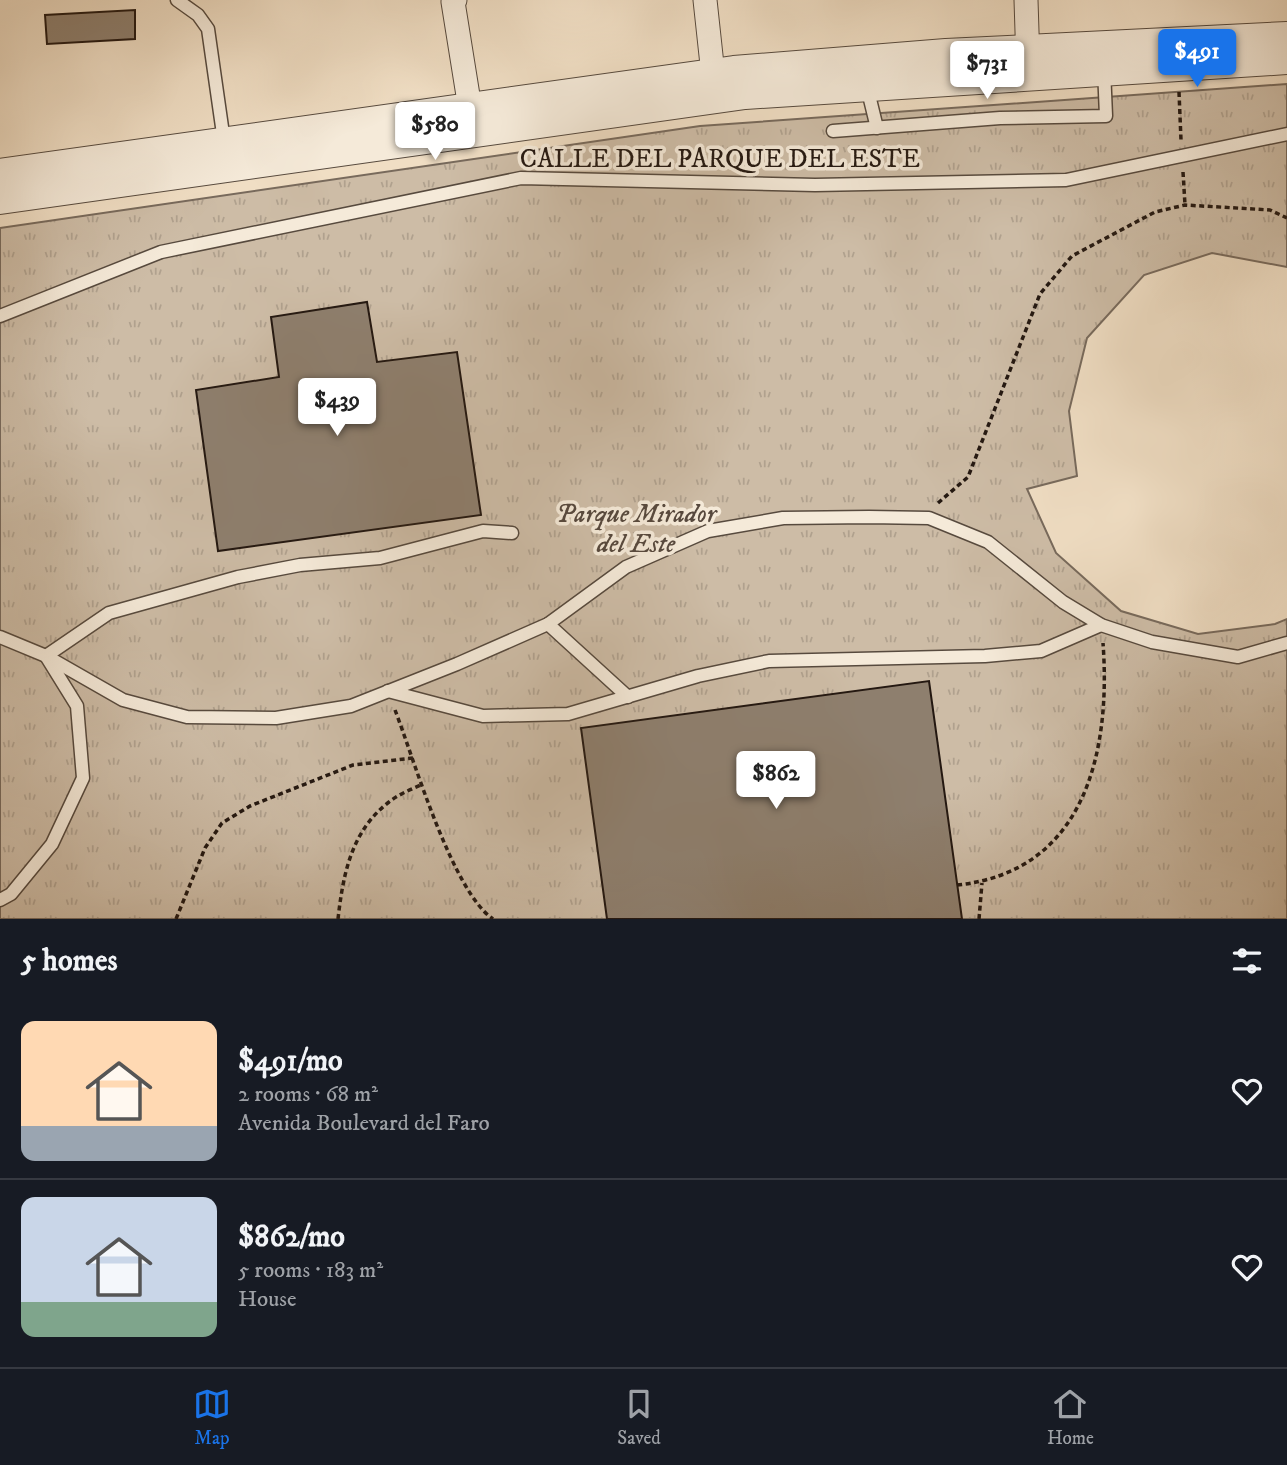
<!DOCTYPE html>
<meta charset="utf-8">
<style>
body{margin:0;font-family:"IM FELL DW Pica",serif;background:#242831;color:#f1f3f6;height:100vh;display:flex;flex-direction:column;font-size:26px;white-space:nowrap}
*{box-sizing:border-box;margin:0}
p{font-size:23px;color:#9ea1a6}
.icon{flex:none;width:38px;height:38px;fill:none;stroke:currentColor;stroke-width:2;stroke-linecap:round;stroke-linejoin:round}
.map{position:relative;height:919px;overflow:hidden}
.panel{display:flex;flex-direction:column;background:#171b24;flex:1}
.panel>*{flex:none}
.price{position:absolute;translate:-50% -60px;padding:0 16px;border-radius:7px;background:#fff;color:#222;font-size:23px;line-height:46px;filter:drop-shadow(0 2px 4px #0008)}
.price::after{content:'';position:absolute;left:50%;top:42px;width:21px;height:16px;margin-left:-10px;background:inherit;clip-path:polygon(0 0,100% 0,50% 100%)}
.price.current{background:#1a73e8;color:#fff}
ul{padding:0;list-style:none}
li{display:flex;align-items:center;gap:21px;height:175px;padding:0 21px}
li+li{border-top:2px solid #363941}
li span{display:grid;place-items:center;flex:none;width:196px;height:140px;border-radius:14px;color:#555}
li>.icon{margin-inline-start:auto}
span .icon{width:84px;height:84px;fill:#fffc;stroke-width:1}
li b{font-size:30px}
h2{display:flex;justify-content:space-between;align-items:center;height:84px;padding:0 21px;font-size:30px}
.tabs{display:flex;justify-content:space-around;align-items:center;height:98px;border-top:2px solid #363941;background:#171b24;font-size:19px;color:#9ea1a6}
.tabs a{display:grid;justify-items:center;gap:4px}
.tabs .current{color:#1a73e8}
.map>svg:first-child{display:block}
</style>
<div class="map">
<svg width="1287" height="919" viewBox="0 0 1287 919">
<defs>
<pattern id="grass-tufts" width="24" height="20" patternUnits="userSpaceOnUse" patternTransform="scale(1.75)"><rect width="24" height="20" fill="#cdbca6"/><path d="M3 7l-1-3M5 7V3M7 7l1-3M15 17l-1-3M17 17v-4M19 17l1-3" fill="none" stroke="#b0a18e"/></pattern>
</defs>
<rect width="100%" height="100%" fill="#f0dec4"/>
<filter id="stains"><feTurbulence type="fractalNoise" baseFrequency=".00286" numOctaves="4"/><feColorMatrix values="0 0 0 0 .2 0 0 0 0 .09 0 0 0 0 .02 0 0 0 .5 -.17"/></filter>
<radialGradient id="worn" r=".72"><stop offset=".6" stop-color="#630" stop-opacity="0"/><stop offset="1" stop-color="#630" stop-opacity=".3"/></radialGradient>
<!-- grass -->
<polygon fill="url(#grass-tufts)" stroke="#786a5c" stroke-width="2" points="1287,84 1287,267 1212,253 1144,275 1087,338 1069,411 1077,476 1027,489 1056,553 1121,611 1198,634 1275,624 1287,619 1287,919 0,919 0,228 700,126"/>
<!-- building -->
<g fill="#8e7f6e" stroke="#241811" stroke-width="2">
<polygon points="135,10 135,39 47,44 45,15"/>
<polygon points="367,302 377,362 457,352 481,515 218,551 196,390 279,377 271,317"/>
<polygon points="929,681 962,919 607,919 581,728"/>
</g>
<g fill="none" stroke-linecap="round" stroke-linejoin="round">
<!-- service casing -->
<g stroke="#574a3e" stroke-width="15">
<g id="service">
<polyline points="177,0 198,15 208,29 224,141"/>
<polyline points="867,87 877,128"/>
<polyline points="833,131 1000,118 1106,116 1104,69"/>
<polyline points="0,316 161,252 521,178 815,185 1066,180 1287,134"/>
<polyline points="548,624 628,697"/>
<polyline points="0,637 46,656 123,700 187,717 276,718 351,706 457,664 548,624 626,567 708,531 783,518 869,517 929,518 988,542 1063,602 1101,625 1152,642 1238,657 1287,643"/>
<polyline points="388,691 483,716 568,714 698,676 769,661 985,656 1041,651 1101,625"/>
<polyline points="0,900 11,894 52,844 83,778 77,706 46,656 109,613 238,577 300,565 380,558 483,531 512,533"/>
</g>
</g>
<!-- minor casing -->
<g stroke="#574a3e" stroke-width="25">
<g id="minor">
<polyline points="455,0 453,2 470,108"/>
<polyline points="705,0 713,74"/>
<polyline points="1026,0 1028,63"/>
</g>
</g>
<!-- tertiary casing -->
<g stroke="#574a3e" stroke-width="32">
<g id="tertiary">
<polyline points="0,174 734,71 946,54 1287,37"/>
<polyline points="0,199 745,94 1287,59"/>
</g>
</g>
<!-- path -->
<g stroke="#241811" stroke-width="3.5" stroke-dasharray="5 3.5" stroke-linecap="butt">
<polyline points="1179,92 1181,140"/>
<polyline points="1183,172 1185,205"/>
<polyline points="938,503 968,477 1040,294 1072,256 1155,212 1185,205 1270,210 1287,218"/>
<path d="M395,710C414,759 452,891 493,919"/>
<path d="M957,885C1085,872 1111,752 1103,643"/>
<polyline points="176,919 205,848 222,823 250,806 353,765 413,758"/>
<path d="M338,919C343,875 351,831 389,802C399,794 412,789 423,784"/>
<polyline points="979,919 982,883"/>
</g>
<!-- service -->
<use href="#service" stroke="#f5ead9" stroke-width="12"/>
<!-- minor -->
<use href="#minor" stroke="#f5ead9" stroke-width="23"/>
<!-- tertiary -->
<use href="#tertiary" stroke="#f5ead9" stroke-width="30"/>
</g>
<g text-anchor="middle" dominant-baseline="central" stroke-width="7" stroke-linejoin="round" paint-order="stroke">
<!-- street labels -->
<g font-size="26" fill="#241811" stroke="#f5ead9">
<text x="720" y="159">CALLE DEL PARQUE DEL ESTE</text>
</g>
<!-- park labels -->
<g font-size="26" font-style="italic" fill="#57493e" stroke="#f5ead9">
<text x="636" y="514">Parque Mirador<tspan x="636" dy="30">del Este</tspan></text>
</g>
</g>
<rect width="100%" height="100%" filter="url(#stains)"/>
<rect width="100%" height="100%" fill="url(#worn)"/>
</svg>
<b class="price current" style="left:1197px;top:89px">$491</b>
<b class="price" style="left:987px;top:101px">$731</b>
<b class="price" style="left:435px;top:162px">$580</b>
<b class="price" style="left:337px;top:438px">$439</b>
<b class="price" style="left:776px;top:811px">$862</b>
</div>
<section class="panel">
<h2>5 homes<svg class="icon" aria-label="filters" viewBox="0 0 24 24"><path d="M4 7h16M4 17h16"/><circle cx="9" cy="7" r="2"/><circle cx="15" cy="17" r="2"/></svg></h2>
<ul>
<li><span style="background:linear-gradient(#ffd9b3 75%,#9aa5b1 0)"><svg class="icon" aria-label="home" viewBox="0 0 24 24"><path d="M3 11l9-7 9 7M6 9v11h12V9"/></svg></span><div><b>$491/mo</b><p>2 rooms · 68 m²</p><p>Avenida Boulevard del Faro</p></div><svg class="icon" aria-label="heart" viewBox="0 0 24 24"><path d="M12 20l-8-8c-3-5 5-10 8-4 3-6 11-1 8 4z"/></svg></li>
<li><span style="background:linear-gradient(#c9d6e8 75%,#7fa58c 0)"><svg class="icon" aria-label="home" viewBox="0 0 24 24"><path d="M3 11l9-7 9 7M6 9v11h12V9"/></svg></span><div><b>$862/mo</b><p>5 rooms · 183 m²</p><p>House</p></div><svg class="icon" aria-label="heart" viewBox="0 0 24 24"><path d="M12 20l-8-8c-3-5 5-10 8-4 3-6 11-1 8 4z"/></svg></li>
</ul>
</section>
<nav class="tabs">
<a class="current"><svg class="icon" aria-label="map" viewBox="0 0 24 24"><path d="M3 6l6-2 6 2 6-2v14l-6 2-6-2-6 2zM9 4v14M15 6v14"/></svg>Map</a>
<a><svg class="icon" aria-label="saved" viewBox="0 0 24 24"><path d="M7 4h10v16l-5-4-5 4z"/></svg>Saved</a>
<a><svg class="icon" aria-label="home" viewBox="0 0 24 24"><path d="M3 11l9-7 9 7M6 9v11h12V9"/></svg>Home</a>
</nav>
